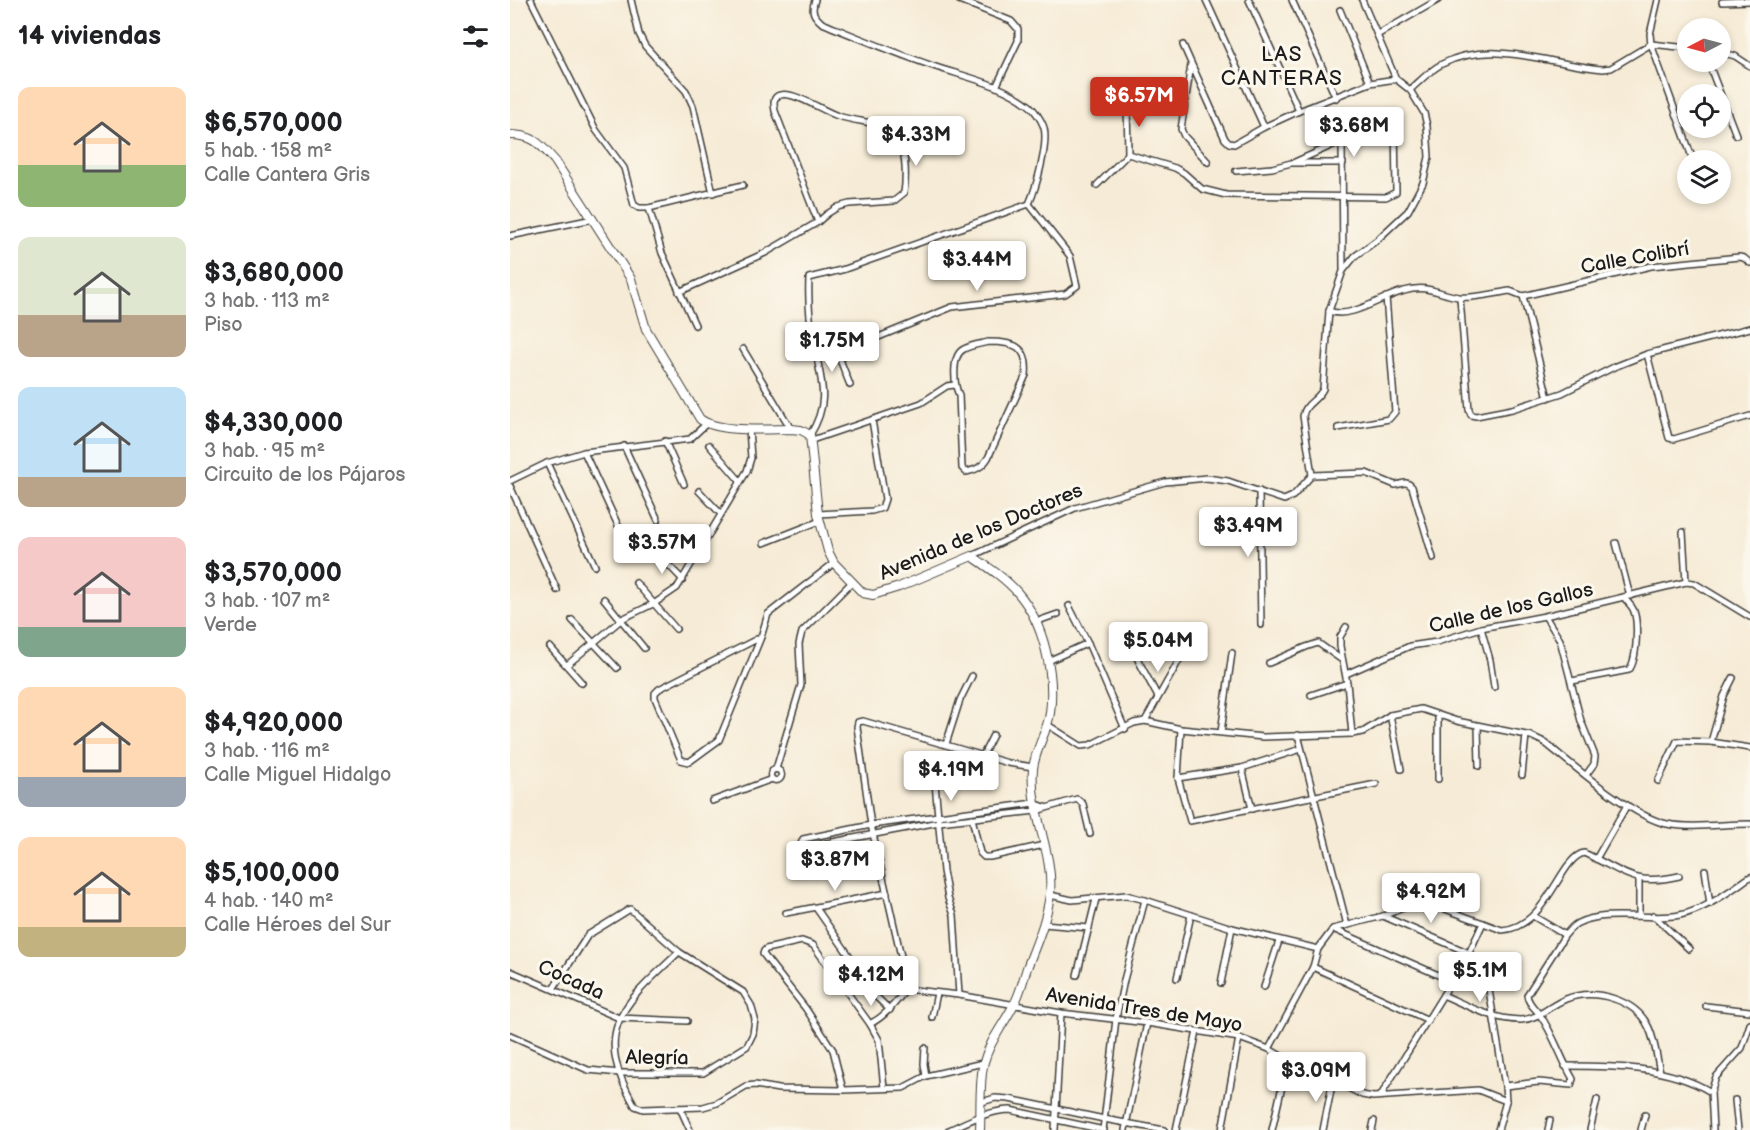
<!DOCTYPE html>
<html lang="es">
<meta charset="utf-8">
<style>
body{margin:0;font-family:"Balsamiq Sans",sans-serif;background:#f2f2f2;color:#202124;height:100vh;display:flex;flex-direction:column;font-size:22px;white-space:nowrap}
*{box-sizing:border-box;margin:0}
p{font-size:20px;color:#757577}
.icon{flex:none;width:33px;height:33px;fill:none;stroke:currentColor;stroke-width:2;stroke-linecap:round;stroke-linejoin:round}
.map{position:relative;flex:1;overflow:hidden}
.details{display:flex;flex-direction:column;background:#fff;width:510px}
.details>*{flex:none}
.needle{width:39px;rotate:264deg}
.buttons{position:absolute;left:1167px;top:18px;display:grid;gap:12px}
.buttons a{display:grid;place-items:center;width:54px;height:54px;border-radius:50%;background:#fff;box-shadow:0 3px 9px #0003;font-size:30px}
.price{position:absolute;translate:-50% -51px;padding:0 14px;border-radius:6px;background:#fff;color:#222;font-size:20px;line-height:39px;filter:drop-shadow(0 2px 3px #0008)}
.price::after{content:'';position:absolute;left:50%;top:36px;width:18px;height:14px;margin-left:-9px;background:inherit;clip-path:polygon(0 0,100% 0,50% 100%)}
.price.active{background:#c8321e;color:#fff}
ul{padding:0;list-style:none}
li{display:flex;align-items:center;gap:18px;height:150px;padding:0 18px}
li span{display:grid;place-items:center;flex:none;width:168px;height:120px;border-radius:12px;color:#555}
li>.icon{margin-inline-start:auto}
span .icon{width:72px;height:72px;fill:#fffc;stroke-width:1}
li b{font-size:26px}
h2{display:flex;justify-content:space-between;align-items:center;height:72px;padding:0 18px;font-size:26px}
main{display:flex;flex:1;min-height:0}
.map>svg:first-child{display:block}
</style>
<main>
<section class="details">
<h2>14 viviendas<svg class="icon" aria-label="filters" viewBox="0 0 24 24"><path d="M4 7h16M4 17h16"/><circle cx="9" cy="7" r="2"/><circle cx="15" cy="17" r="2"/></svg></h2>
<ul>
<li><span style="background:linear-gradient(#ffd9b3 65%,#8fb573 0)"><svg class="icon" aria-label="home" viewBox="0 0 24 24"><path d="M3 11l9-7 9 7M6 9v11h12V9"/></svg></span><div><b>$6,570,000</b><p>5 hab. · 158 m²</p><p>Calle Cantera Gris</p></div></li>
<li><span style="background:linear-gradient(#dfe7d0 65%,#b9a48a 0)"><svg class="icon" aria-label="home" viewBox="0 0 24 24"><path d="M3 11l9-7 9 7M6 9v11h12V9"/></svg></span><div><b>$3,680,000</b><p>3 hab. · 113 m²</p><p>Piso</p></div></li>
<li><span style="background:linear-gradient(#bfe0f5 75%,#b9a48a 0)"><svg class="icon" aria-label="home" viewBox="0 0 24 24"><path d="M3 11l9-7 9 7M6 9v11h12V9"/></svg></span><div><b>$4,330,000</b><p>3 hab. · 95 m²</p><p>Circuito de los Pájaros</p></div></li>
<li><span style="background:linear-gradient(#f6c9c9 75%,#7fa58c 0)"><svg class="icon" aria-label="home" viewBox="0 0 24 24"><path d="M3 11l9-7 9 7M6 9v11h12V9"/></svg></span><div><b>$3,570,000</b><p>3 hab. · 107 m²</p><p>Verde</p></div></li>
<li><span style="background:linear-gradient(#ffd9b3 75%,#9aa5b1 0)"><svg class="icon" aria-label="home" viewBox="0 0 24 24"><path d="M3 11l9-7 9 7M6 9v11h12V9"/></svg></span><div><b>$4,920,000</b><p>3 hab. · 116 m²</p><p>Calle Miguel Hidalgo</p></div></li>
<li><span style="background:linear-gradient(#ffd9b3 75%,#c2b280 0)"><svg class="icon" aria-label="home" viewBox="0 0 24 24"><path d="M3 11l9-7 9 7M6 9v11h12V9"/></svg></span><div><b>$5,100,000</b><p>4 hab. · 140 m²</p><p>Calle Héroes del Sur</p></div></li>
</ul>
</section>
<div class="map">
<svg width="1240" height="1130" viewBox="0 0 1240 1130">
<rect width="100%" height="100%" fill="#fbf7ec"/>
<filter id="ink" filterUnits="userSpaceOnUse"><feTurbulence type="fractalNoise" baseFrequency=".0167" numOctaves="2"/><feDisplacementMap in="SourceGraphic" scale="12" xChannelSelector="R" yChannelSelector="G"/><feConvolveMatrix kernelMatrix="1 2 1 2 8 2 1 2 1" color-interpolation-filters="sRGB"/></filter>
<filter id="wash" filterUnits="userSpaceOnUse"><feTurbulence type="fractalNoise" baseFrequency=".008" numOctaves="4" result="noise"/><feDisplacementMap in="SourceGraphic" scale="24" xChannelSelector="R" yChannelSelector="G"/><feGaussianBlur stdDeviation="1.35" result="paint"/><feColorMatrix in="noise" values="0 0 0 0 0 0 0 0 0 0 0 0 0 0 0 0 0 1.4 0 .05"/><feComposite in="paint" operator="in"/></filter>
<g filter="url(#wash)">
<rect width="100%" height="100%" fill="#f6ebd6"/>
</g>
<g filter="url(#ink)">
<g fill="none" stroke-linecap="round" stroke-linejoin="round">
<!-- street casing -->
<g stroke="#3d3b38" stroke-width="8">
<g id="street">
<polyline points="21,0 86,130 114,168 124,205 129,208 139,208 233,185"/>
<polyline points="121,0 129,34 135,46 176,91 183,106 203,193"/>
<polyline points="449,0 501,21 508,29 508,41 486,87"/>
<polyline points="696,0 754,127"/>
<polyline points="739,0 789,111"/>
<polyline points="782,0 826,98"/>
<polyline points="1148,0 1140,34 1141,44 1183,160"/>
<polyline points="1212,2 1240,1"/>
<polyline points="830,10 860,83"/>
<polyline points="867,35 928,0"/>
<polyline points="673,45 715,139 719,143 724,144 754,127 789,111 860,83 886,79"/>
<polyline points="1210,52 1225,56 1240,66"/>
<polyline points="1198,62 1226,135"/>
<polyline points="681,65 671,129 674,136 698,162"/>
<path d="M900,90C910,81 920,70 932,64C983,38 1041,65 1093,69L1101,68L1141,44L1178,48"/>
<polyline points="618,154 665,168 674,173 692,189 716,195 876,197 886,192 885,120"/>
<polyline points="785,162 832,141"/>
<polyline points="726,171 762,168 781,163 833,163"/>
<polyline points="587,185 618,154 617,102"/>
<polyline points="139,208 152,253 185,325"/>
<polyline points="0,236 83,219"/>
<polyline points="833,269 832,141 836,135 852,129"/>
<path d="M169,292L255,253L308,222L317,214L328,207L339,204L384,201L394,193C397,173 395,149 387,131C369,122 347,122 328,116C313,111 284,91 270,95C262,97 264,105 265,111L308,222"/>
<polyline points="1013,296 1141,266 1229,257 1234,258 1240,263"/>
<polyline points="950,298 959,410 961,415 966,416 1002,409 1052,393 1104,367 1137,354 1240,328"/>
<path d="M819,311C841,320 872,296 894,291C919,284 927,294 949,297C962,299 986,293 1000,291L1013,296L1038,398"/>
<path d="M478,342C503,342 519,345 516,375L478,458C472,467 466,470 456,472L452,468L449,395C444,385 441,355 454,349C461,345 471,344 478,342Z"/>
<polyline points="233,349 281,429"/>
<polyline points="327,352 340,385"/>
<polyline points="1137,354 1159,438 1164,439 1240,416"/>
<polyline points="307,358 354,343 442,307 555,294 567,286 560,256 519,204"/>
<polyline points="828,428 879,419 885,412 876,297"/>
<path d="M300,435C320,403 312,383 305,349C300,327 298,301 299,278L335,269L519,204C526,188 540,141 533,125C530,118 525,111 520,106C493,84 455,77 423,66C385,53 349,38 312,23C303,15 301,11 305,0"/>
<polyline points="302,440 411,403 437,386 444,385"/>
<polyline points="155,441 174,484"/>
<polyline points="199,445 230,481"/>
<polyline points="114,446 148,520"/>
<polyline points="74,452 119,549"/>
<polyline points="37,463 85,566"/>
<path d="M802,475L856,473L885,485C893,484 896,480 902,487L923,558"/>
<polyline points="0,481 37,463 74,452 180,439 196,424"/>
<polyline points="0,486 47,590"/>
<polyline points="189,491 211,514"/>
<polyline points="749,491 751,625"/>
<polyline points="308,514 362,511 372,508 375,499 362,420"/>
<polyline points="174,528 192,547"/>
<polyline points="1173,532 1176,582"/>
<polyline points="254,543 310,521"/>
<polyline points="1106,543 1120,596"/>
<polyline points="148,554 173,580"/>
<path d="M462,556L565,508L655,482L697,478L718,481L774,500L783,496L802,475L793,416C795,403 807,401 813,389L819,311L833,271L845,256L867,240L898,211L913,183L919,157L917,126L914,113L900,90L886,79L852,0"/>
<polyline points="126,583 166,629"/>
<polyline points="94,599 134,648"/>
<polyline points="559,606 578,643 615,729"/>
<polyline points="1035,616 1050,640 1071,721 1085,756 1084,764 1076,775"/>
<polyline points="62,620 107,668"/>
<polyline points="525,622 548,614"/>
<polyline points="836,627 830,637 830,646 837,683 842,734"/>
<polyline points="971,628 980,660 984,687"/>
<polyline points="251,637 149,689 145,693 145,698 171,760 179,762 209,740 251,637 258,614 324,563"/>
<polyline points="40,647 72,683"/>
<polyline points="628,660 648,697"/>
<polyline points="538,661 578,643"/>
<polyline points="759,663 796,647 808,643 832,660"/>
<polyline points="57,665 112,619 145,603 167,588 237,471 241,458 239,429"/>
<polyline points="836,674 900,646 927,642 971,628 1035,616 1176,582 1184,583 1240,617"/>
<path d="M1062,681L1119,670C1127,660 1129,621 1123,609C1121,605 1116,601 1114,597"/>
<polyline points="801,695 837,683"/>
<polyline points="880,715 891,769"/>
<polyline points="928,715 928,779"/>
<polyline points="635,721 681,639"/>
<path d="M538,725L571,746L580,745L624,723L635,721L671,729L753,737L842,734L853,732L880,715L911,709L947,721L1021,736L1034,742C1063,765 1122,817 1157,824C1183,829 1213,824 1240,824"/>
<polyline points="968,726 969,766"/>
<polyline points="671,729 668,778 680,821 866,784"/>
<polyline points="711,732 722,653"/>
<polyline points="788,735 837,925"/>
<polyline points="1201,742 1214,696 1223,678"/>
<polyline points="436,744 450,700 462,676"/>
<polyline points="473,755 483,735"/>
<polyline points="732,768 742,809"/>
<polyline points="266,769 291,685 289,644 292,632 342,582"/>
<circle cx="266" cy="775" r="5.5"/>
<polyline points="1012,775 1016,735"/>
<polyline points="668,778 732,768 791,749"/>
<polyline points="1148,781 1167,741 1201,742 1240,748"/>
<polyline points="425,783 433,871 438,898 444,915 449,995"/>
<polyline points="202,801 262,779"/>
<polyline points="535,807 524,803 361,825 293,839 291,844 296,847 429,822 526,811 567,799 573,804 580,834"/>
<polyline points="462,818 470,853 474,857 480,857 534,845"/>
<polyline points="1086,859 1117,805"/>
<polyline points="1195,870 1200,904"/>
<polyline points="540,895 562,900 616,895 635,900 722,928 808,949"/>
<polyline points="306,908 348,968"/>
<polyline points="276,913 377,893"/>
<polyline points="1129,915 1129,880"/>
<polyline points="1143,915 1179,949"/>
<polyline points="873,916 959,953"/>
<polyline points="1023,916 1055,935"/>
<polyline points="534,924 579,928"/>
<polyline points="823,929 942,981"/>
<path d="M169,952C114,1004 80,1029 125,1106L133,1109L193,1107L207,1103L236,1086L245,1085L269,1089L333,1090L393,1088L416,1076L473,1063"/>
<polyline points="803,967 918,1020"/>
<polyline points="0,971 109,1018 177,1021"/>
<polyline points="567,975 586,899"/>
<polyline points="667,978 681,915"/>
<polyline points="711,983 722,928"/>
<polyline points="978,984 995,1086 996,1101 988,1130"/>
<polyline points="398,987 404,990 449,995 551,1013 637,1023 729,1038 759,1049 778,1060 823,1080 852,1095 863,1097 968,1090 996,1101"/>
<polyline points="398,987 361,825 347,727 348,722 353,721 498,763 523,767"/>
<polyline points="754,987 769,941"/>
<polyline points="357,988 380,1010"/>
<path d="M933,995C958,1006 983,1020 1011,1020C1029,1019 1040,1005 1056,999C1084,988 1126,999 1139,1028C1145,1041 1147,1058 1150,1072"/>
<polyline points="1196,1006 1240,1011"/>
<polyline points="422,1017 427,993"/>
<path d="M360,1024C377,1015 386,1002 398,987"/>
<polyline points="0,1035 78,1070 110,1073 193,1073 237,1046 243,1034 245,1019 241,1005 233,992 169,952 120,909 78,935 43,989"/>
<polyline points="415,1048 414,1064 416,1076"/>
<path d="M759,1049L803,967L808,949L823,929L873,916L908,902H916L992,930C1038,927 1049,858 1074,853C1114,871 1122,887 1169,876"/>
<path d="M1055,1066C1104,1066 1158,1066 1201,1092"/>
<path d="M995,1086L1029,1082L1061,1085L1063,1079C1051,1059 1044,1035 1030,1015C1025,1008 1018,1004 1017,995L1055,935C1059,931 1063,925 1068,923C1096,909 1142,921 1170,915C1197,909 1218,892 1240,877"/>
<polyline points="333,1090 323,1050 296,1009 253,954 254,951 256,949 292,941 303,945 360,1024 369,1040 374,1088"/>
<polyline points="871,1095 959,953 973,923"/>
<polyline points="1225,1100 1228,1130"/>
<polyline points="472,1102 485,1098 499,1099 594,1119 654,1130"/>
<polyline points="170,1108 180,1130"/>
<path d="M439,1130C459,1121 477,1111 500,1110L594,1130"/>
<polyline points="545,1130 551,1013"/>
<polyline points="593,1130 606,1019 614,980 635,900"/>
<polyline points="615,1130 637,1023"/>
<polyline points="666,1130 687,1031"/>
<polyline points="712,1130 729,1038"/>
<polyline points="762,1130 778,1060"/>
<polyline points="813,1130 823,1080"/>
<polyline points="862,1130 864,1121"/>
<polyline points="1038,1130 1040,1120"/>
<polyline points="1080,1130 1087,1100"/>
<polyline points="1131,1130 1135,1115"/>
<polyline points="1203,1130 1201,1092 1206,1077 1232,1048 1240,1024"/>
</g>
</g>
<!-- secondary casing -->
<g stroke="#3d3b38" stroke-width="10">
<path id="secondary" d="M0,135C24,135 30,144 45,161L121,279L136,329L190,419C208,433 258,429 281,429L291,430L300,435L308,514L318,551L324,563L350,590L353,593L363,595L389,587L462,556C478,567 495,578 508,593C534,623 545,674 540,713C537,733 525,749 523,769C519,812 544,852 540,894C537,920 526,944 517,968C513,980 510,995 503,1006C493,1026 480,1040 474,1062C469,1080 471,1111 470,1130"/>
</g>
<!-- street -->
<use href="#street" stroke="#fff" stroke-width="5"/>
<!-- secondary -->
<use href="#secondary" stroke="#fff" stroke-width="8"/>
</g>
</g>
<g text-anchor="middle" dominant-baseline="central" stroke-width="6" stroke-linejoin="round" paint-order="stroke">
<!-- street labels -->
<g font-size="20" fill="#1c1c1c" stroke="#fbf7ec">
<text transform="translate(1125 258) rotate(-10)">Calle Colibrí</text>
<text transform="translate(471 532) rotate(-23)">Avenida de los Doctores</text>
<text transform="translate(1001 608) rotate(-13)">Calle de los Gallos</text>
<text transform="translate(61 980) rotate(24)">Cocada</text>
<text transform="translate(634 1010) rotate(9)">Avenida Tres de Mayo</text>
<text transform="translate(147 1058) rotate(1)">Alegría</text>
</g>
<!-- neighbourhood labels -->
<g font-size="21" letter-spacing="1.5" fill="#1c1c1c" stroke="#fbf7ec">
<text x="772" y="54">LAS<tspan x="772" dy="24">CANTERAS</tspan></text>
</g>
</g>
</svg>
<div class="buttons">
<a><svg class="needle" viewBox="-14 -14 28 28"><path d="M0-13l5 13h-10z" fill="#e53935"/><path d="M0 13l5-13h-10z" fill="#757577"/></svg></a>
<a><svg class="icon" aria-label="locate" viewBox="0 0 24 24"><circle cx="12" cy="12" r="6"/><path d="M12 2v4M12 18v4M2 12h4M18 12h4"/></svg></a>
<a><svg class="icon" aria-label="layers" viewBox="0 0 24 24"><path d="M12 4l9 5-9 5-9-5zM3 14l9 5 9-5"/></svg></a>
</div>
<b class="price active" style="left:629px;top:128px">$6.57M</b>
<b class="price" style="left:844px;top:158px">$3.68M</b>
<b class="price" style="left:406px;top:167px">$4.33M</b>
<b class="price" style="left:467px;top:292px">$3.44M</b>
<b class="price" style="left:322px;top:373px">$1.75M</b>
<b class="price" style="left:738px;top:558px">$3.49M</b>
<b class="price" style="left:152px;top:575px">$3.57M</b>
<b class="price" style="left:648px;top:673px">$5.04M</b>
<b class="price" style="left:441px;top:802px">$4.19M</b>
<b class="price" style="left:325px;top:892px">$3.87M</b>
<b class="price" style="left:921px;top:924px">$4.92M</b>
<b class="price" style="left:970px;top:1003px">$5.1M</b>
<b class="price" style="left:361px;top:1007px">$4.12M</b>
<b class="price" style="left:806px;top:1103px">$3.09M</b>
</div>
</main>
